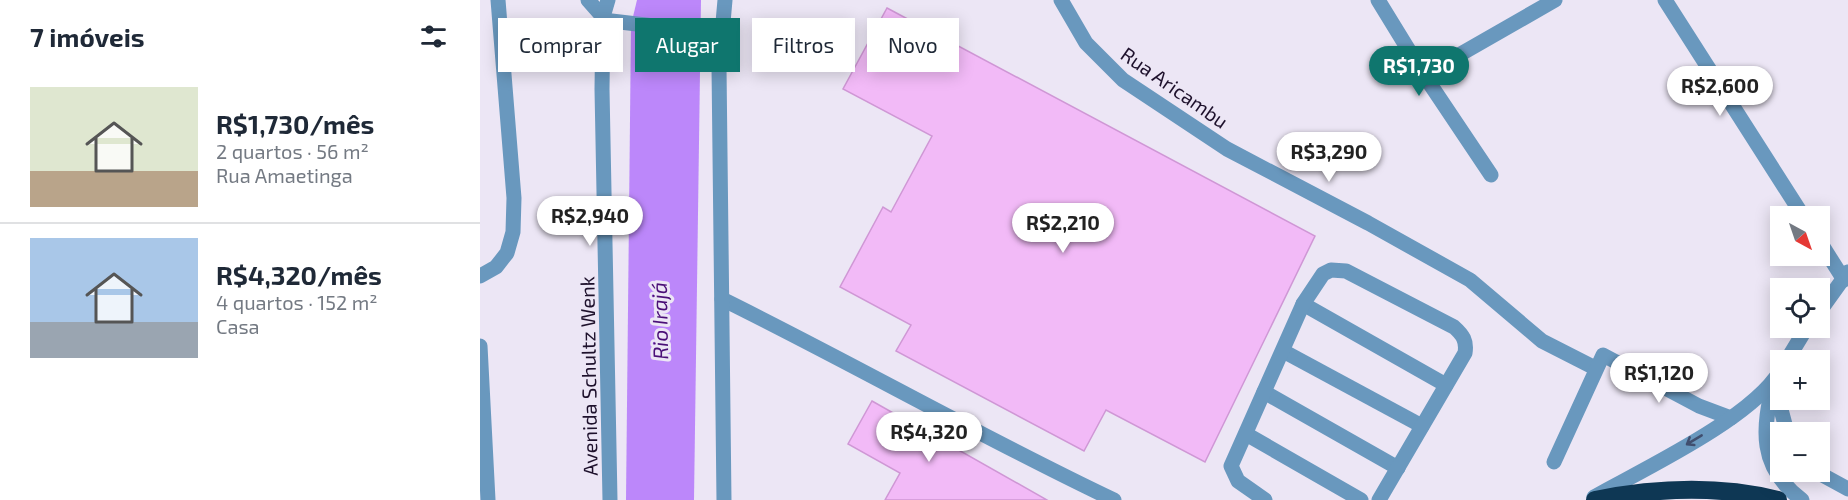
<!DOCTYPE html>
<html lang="pt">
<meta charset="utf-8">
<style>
body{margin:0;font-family:"Exo 2",sans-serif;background:#f2f2f3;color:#1f2937;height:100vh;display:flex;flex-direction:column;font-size:22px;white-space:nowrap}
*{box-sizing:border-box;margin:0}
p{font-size:20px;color:#747a83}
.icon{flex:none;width:33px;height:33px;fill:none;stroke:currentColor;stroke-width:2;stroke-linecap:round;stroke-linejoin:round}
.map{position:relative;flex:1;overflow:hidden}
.panel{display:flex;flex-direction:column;background:#fff;width:480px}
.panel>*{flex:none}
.guide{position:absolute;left:18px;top:18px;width:570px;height:54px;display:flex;gap:12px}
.needle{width:39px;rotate:140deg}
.fabs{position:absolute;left:1290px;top:206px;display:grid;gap:12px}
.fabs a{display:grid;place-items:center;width:60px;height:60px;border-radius:0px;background:#fff;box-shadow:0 3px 15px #0003;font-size:30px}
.price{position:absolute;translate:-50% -51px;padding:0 14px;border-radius:21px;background:#fff;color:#222;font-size:20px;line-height:39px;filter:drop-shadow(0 2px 3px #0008)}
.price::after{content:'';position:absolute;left:50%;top:36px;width:18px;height:14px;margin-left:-9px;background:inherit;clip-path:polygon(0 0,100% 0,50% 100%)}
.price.current{background:#0f766e;color:#fff}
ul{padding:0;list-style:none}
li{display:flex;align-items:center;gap:18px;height:150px;padding:0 30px}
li+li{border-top:2px solid #e0e1e3}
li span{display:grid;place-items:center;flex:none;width:168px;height:120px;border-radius:0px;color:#555}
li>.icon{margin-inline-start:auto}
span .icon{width:72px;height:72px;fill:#fffc;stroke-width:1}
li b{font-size:26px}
h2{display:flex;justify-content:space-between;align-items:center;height:72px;padding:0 30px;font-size:26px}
.pill{padding:0 21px;border-radius:0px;background:#fff;box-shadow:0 3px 15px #0003;font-size:21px;line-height:54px}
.pill.current{background:#0f766e;color:#fff}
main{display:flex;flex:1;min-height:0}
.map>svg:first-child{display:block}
</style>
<main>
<section class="panel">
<h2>7 imóveis<svg class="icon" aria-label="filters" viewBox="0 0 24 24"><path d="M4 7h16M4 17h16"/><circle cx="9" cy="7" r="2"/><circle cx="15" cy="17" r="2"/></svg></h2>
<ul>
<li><span style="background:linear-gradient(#dfe7d0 70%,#b9a48a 0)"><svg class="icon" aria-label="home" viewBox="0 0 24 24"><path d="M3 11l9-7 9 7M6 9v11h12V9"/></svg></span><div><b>R$1,730/mês</b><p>2 quartos · 56 m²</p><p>Rua Amaetinga</p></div></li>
<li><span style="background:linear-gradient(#a9c7e8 70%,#9aa5b1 0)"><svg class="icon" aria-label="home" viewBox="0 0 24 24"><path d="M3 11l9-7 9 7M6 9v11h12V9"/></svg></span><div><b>R$4,320/mês</b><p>4 quartos · 152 m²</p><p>Casa</p></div></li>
</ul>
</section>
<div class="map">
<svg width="1368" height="500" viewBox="0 0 1368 500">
<rect width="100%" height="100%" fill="#ece6f5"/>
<!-- water -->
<polygon fill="#bc87fa" points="157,0 221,0 214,500 146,500 151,25"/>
<!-- building -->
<g fill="#f2baf7" stroke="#cf97d5" stroke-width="1.5">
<polygon points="407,8 835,236 725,462 626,410 604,451 416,351 431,325 360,287 403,207 411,212 452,136 363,89"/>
<polygon points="392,401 567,500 405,500 420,473 368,444"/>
</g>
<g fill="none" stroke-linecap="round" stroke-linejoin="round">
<!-- minor -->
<g stroke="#6998be" stroke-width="15">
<polyline points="108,0 123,17"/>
<polyline points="128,0 123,17 122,89 130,500"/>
<polyline points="581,0 606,43 643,80 747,149 888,223 990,280 1062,341 1115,368"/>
<polyline points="898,0 944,75 1011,175"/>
<polyline points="1185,0 1323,216"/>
<polyline points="123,20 242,34"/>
<polyline points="944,75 1075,0"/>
<polyline points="1340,242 1364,280"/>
<polyline points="0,276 16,267 27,253 33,232 34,198 18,0"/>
<path d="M242,299C374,364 501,437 634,500"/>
<polyline points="823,304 966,385"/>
<polyline points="1340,311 1368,272"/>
<polyline points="0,346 8,500"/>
<polyline points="803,351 942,426"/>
<polyline points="1307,360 1327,327"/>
<path d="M1294,381C1282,429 1278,467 1322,500"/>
<polyline points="1295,387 1307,432"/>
<polyline points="784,392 918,468"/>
<polyline points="766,434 881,500"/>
<polyline points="1074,462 1123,355 1219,406 1251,418"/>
<polyline points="1335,471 1368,489"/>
<path d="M1114,497C1164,469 1272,418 1300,371"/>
<polyline points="244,500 239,67 245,0"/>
<path d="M785,500L758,481L751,466L823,304L843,274L851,270L866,271L974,327C983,335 987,341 985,353L899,500"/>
</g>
<!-- highway -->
<path stroke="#0e3754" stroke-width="18" d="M1115,500C1175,488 1238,485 1298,500"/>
</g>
<!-- one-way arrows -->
<defs><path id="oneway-shaft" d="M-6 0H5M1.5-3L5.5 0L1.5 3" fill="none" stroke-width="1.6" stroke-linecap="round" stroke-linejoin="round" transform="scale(1.5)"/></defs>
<use stroke="#404e6e" href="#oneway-shaft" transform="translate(1214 440) rotate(149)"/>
<g text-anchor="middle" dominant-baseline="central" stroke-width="6" stroke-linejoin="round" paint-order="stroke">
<!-- street labels -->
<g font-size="20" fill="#1e112c" stroke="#ece6f5">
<text transform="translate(695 87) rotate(35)">Rua Aricambu</text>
<text transform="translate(108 376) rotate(-91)">Avenida Schultz Wenk</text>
</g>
<!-- water labels -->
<g font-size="21" font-style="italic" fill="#4a0f77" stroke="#ece6f5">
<text transform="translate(179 321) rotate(-91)">Rio Irajá</text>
</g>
</g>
</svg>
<div class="fabs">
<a><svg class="needle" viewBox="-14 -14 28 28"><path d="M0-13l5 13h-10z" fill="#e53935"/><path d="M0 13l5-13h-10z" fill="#747a83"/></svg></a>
<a><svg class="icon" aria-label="locate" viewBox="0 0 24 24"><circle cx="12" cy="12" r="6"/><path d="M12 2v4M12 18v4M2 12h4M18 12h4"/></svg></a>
<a>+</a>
<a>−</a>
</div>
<b class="price current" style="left:939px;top:97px">R$1,730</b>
<b class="price" style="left:1240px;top:117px">R$2,600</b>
<b class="price" style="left:849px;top:183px">R$3,290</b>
<b class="price" style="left:110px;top:247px">R$2,940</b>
<b class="price" style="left:583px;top:254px">R$2,210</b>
<b class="price" style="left:1179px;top:404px">R$1,120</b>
<b class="price" style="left:449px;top:463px">R$4,320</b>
<div class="guide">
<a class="pill">Comprar</a>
<a class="pill current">Alugar</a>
<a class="pill">Filtros</a>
<a class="pill">Novo</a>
</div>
</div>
</main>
